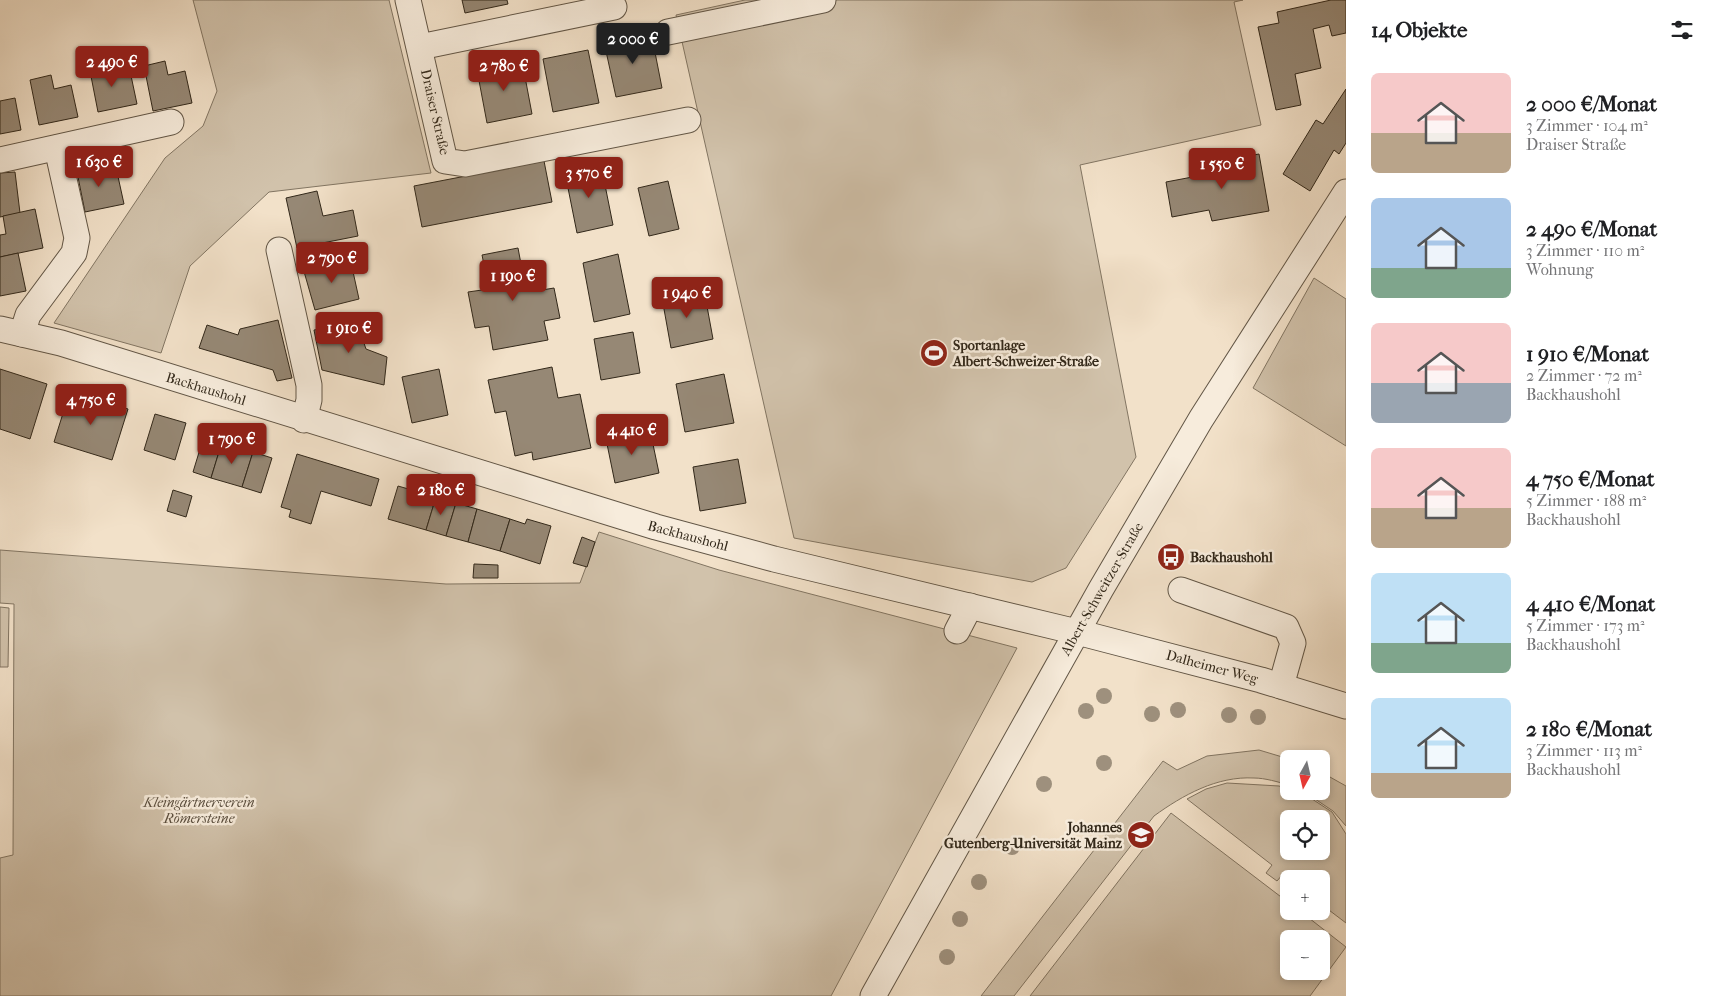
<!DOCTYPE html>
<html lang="de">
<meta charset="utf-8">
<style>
body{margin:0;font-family:"IM FELL French Canon",serif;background:#f6f6f6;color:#202124;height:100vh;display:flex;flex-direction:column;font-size:19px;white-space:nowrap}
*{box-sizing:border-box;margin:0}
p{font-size:16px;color:#757577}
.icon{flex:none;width:28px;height:28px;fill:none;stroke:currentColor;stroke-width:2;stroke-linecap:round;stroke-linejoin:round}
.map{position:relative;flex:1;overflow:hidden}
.drawer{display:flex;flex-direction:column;background:#fff;width:375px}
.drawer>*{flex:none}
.needle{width:32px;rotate:188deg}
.fabs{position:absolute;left:1280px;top:750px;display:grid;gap:10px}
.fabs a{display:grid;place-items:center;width:50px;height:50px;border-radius:8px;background:#fff;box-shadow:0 2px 8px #0003;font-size:25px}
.price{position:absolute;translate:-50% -42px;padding:0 11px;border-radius:5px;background:#8f2418;color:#fff;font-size:16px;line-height:32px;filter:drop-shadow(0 1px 2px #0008)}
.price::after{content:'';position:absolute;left:50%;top:30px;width:15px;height:11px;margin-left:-8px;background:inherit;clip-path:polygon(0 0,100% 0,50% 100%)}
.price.current{background:#222;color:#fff}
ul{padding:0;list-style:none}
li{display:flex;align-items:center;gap:15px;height:125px;padding:0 25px}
li span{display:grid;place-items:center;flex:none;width:140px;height:100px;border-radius:8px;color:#555}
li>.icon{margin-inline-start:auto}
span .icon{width:60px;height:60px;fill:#fffc;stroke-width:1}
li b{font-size:21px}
h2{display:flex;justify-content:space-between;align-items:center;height:60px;padding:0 25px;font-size:21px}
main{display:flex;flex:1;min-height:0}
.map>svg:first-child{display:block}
</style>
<main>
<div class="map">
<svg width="1346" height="996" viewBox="0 0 1346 996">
<rect width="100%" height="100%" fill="#f2e1c9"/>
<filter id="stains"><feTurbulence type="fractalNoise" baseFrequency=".004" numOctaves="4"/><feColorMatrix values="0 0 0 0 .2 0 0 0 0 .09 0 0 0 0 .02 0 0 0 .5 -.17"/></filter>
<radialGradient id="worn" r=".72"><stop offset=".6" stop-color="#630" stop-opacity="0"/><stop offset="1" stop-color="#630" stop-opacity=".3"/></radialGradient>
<!-- green -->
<g fill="#d1c2ab" stroke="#827562" fill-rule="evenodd">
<polygon points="193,0 389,0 431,173 269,192 190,266 161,353 54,323 165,158 203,126 217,91"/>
<polygon points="745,0 1243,0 1234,2 1261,125 1080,165 1136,457 1066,568 1032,582 794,538 676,15"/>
<polygon points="1314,278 1346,299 1346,446 1253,388"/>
<polygon points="599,532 719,570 1017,648 831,996 0,996 0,858 13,855 14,604 0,603 0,550 446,584 580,583"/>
<polygon points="0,607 9,608 8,667 0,667"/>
<path d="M1259,750L1289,759V785C1278,782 1265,778 1254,778C1217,776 1183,795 1154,816L1014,996H981L1163,761L1177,770L1207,756Z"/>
<polygon points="1321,772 1346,786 1346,826 1333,811 1303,791 1321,791"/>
<path d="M1227,783L1279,786L1309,797L1332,812L1346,834V923L1321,904V879H1289L1283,874L1277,881L1266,873L1272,865L1187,799L1206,789ZM1289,819H1321V851H1289Z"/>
<path d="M1171,813L1289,903V911H1300L1346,947L1310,996H1030ZM1289,939H1321V971H1289Z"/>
</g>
<!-- building -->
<g fill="#968875" stroke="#32281a">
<polygon points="462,0 507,0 508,4 465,13"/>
<polygon points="1331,0 1346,0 1346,33 1332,36 1329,25 1313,29 1321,68 1295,74 1301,105 1276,110 1258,27 1279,23 1277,12"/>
<polygon points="651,32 662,88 616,97 604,42"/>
<polygon points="588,50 599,103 553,112 543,59"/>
<polygon points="165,61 168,75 185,71 192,103 153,111 144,66"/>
<polygon points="522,61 532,114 487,123 477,70"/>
<polygon points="110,62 113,75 130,71 137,104 98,112 89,66"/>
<polygon points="51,75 54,89 71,85 78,117 39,125 30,80"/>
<polygon points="1346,89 1346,143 1339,154 1334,150 1310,191 1283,174 1316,120 1323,124"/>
<polygon points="15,98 21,130 0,134 0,101"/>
<polygon points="1259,154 1269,211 1212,221 1209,210 1172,217 1166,182 1203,175 1201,165"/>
<polygon points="544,161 552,202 422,227 414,186"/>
<polygon points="97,163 100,176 117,172 124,204 85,212 76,167"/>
<polygon points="601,165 613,225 577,233 565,173"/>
<polygon points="15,172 20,213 0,217 0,173"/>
<polygon points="668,181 679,229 649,236 638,188"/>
<polygon points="317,191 323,216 353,210 358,236 297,248 286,198"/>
<polygon points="35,209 43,248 0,257 0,235 6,234 3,216"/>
<polygon points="518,248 521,264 536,262 542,290 554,288 560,318 544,321 548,340 493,350 489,326 475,328 468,292 489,289 482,255"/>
<polygon points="18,253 26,291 0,296 0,257"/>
<polygon points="618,254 630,314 594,322 583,263"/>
<polygon points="350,258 359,299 315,310 303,268"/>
<polygon points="704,290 713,339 671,348 662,298"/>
<polygon points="278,320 292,378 277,381 273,370 199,348 207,325 238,335 240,329"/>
<polygon points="357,323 366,349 387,357 384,385 322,370 314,330"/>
<polygon points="633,332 640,373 601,380 594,339"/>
<polygon points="552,367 558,398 580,394 591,448 533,460 532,452 515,456 506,411 495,413 488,380"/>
<polygon points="0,369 47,384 30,439 0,429"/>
<polygon points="439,369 448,415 412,423 402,377"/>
<polygon points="724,374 734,423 685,432 676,384"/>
<polygon points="70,391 128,409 112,460 54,442"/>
<polygon points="155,414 186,423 175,460 144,450"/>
<polygon points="650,430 659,473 615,483 606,439"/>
<polygon points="204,436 222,442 211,478 193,472"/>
<polygon points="222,442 253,452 242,487 211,478"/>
<polygon points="253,452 272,458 261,493 242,487"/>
<polygon points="297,454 379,479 371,506 321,491 311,524 289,517 291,510 281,507"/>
<polygon points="738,459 746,503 700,511 693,467"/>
<polygon points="398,486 436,497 426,530 388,519"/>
<polygon points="173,490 192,496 186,517 167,511"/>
<polygon points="436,497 456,503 446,536 426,530"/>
<polygon points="456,503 477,509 468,542 446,536"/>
<polygon points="477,509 510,519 500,551 468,542"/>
<polygon points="510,519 525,524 527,519 551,526 540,564 500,551"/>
<polygon points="582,537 595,542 587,567 573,563"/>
<polygon points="474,564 498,565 498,578 473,578"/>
</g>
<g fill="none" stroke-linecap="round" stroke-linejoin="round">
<!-- minor casing -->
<g stroke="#625646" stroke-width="27">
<g id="minor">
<polyline points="408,0 445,161 465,164 688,120"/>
<polyline points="668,32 823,0"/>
<polyline points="420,47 614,7"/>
<polyline points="0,160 171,122"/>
<polyline points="279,250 309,385 309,400 304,420"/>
<polyline points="0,329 61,343 656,527 774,559 1077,632 1261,680 1346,706"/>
<polyline points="22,334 28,315 74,253 77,238 57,148"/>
<polyline points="1181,590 1286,627 1293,643 1281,686"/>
<polyline points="957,631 970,606"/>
<polyline points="873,996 1101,589 1201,419 1346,192"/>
</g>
</g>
<!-- minor -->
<use href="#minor" stroke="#f7ecdc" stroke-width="25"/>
</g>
<!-- trees -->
<g fill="#9e907d">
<circle cx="1104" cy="696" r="8"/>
<circle cx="1178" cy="710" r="8"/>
<circle cx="1086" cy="711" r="8"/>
<circle cx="1152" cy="714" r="8"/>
<circle cx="1229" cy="715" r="8"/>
<circle cx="1258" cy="717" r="8"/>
<circle cx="1104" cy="763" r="8"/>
<circle cx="1044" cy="784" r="8"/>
<circle cx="1012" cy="847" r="8"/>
<circle cx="979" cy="882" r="8"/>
<circle cx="960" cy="919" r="8"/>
<circle cx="947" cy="957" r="8"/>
</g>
<!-- icons -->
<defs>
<g id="stadium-disc" transform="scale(1.4375)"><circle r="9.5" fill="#8f2418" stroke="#f7ecdc"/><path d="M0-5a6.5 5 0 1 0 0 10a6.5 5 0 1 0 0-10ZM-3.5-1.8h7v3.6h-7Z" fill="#fff"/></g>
<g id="bus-disc" transform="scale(1.4375)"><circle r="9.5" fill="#8f2418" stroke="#f7ecdc"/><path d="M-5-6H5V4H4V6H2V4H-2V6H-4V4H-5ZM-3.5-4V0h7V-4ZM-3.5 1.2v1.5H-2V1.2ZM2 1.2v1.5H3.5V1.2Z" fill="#fff"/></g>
<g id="university-disc" transform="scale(1.4375)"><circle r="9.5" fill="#8f2418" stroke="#f7ecdc"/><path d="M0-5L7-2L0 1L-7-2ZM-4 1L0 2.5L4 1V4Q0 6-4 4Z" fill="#fff"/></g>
</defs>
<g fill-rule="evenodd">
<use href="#stadium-disc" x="934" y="353"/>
<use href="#bus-disc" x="1171" y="557"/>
<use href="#university-disc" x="1141" y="835"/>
</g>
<g text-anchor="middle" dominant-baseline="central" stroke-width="5" stroke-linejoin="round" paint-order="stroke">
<!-- street labels -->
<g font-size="14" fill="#32281a" stroke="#f7ecdc">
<text transform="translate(435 112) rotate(77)">Draiser Straße</text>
<text transform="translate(206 389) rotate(17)">Backhaushohl</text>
<text transform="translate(688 536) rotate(15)">Backhaushohl</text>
<text transform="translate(1102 589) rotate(-60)">Albert-Schweitzer-Straße</text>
<text transform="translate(1212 667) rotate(15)">Dalheimer Weg</text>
</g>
<!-- poi labels -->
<g font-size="14" font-weight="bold" fill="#32281a" stroke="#f7ecdc" text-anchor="start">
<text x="953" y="345">Sportanlage<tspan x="953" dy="16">Albert-Schweizer-Straße</tspan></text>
<text x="1190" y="557">Backhaushohl</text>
<text x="1122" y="827" text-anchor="end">Johannes<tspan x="1122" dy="16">Gutenberg-Universität Mainz</tspan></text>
</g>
<!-- park labels -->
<g font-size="14" font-style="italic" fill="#5a4e3e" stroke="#f7ecdc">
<text x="199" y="802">Kleingärtnerverein<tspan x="199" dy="16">Römersteine</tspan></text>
</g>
</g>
<rect width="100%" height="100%" filter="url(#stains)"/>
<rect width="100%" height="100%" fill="url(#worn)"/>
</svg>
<div class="fabs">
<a><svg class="needle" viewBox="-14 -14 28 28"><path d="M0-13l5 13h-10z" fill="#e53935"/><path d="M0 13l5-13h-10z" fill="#757577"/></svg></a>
<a><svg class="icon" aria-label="locate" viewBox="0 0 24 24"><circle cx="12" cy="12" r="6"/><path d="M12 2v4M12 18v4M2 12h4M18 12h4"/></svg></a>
<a>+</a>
<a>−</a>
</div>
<b class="price current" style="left:633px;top:65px">2 000 €</b>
<b class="price" style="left:112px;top:88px">2 490 €</b>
<b class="price" style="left:504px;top:92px">2 780 €</b>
<b class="price" style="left:99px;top:188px">1 630 €</b>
<b class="price" style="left:1222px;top:190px">1 550 €</b>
<b class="price" style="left:589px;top:199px">3 570 €</b>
<b class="price" style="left:332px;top:284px">2 790 €</b>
<b class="price" style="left:513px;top:302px">1 190 €</b>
<b class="price" style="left:687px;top:319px">1 940 €</b>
<b class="price" style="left:349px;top:354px">1 910 €</b>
<b class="price" style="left:91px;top:426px">4 750 €</b>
<b class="price" style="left:632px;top:456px">4 410 €</b>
<b class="price" style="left:232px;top:465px">1 790 €</b>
<b class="price" style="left:441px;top:516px">2 180 €</b>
</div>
<section class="drawer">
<h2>14 Objekte<svg class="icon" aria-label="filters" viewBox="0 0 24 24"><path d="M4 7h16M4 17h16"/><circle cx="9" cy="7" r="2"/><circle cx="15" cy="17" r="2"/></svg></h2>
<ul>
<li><span style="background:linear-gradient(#f6c9c9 60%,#b9a48a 0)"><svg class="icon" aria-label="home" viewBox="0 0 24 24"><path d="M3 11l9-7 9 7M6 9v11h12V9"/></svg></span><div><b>2 000 €/Monat</b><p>3 Zimmer · 104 m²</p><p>Draiser Straße</p></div></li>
<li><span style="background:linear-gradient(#a9c7e8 70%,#7fa58c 0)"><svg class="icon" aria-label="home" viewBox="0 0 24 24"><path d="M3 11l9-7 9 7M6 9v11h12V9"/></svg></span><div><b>2 490 €/Monat</b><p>3 Zimmer · 110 m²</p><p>Wohnung</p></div></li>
<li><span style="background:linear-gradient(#f6c9c9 60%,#9aa5b1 0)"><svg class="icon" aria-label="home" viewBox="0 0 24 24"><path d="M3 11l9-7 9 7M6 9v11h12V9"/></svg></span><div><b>1 910 €/Monat</b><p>2 Zimmer · 72 m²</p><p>Backhaushohl</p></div></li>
<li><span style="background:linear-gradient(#f6c9c9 60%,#b9a48a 0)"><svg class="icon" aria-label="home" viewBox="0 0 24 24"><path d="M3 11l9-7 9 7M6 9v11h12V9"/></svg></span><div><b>4 750 €/Monat</b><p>5 Zimmer · 188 m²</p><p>Backhaushohl</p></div></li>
<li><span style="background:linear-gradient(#bfe0f5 70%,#7fa58c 0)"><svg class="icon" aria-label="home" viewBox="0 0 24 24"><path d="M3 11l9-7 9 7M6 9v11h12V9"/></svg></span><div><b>4 410 €/Monat</b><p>5 Zimmer · 173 m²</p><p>Backhaushohl</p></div></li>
<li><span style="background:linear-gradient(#bfe0f5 75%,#b9a48a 0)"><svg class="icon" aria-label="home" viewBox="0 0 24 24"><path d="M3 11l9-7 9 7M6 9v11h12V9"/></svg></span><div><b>2 180 €/Monat</b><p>3 Zimmer · 113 m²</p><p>Backhaushohl</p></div></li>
</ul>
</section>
</main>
